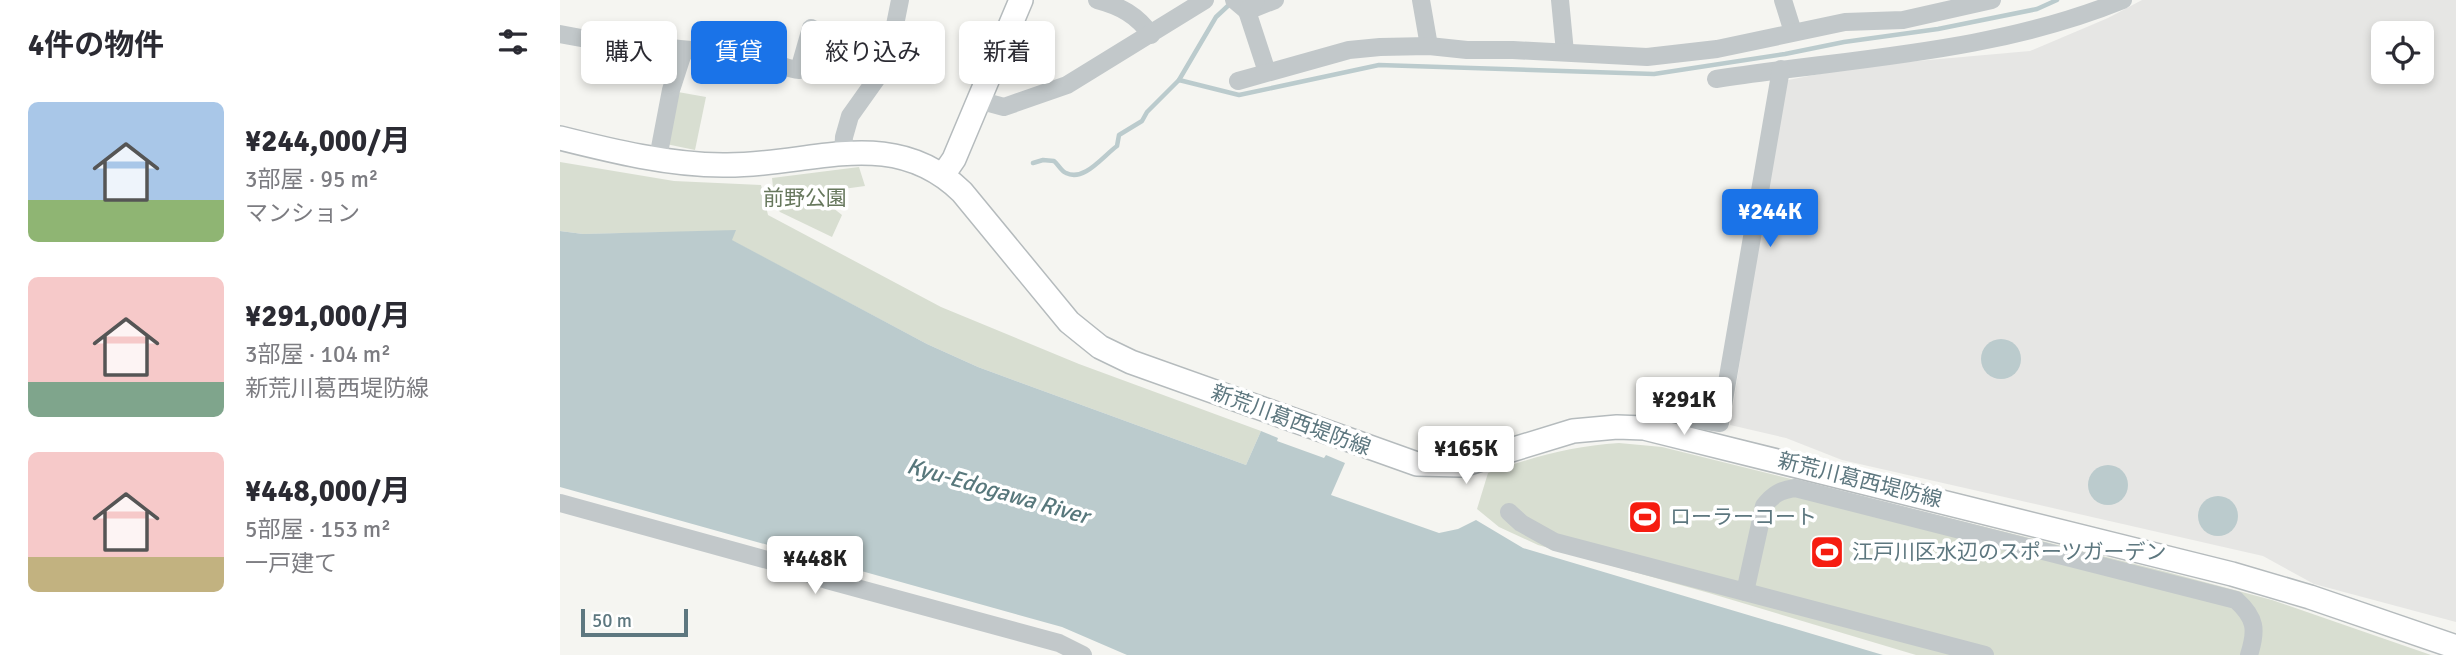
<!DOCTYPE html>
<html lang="ja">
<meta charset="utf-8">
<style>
body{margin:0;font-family:Signika,"Noto Sans JP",sans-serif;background:#f7f7f7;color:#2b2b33;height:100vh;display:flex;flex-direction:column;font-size:26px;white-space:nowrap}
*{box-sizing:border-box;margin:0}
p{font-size:23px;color:#7c7c81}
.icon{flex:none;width:38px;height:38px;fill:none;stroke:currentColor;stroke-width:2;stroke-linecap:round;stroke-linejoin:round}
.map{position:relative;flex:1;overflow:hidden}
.panel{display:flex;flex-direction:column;background:#fff;width:560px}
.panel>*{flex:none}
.banner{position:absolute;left:21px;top:21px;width:665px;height:63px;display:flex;gap:14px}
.controls{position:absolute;left:1811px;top:21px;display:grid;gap:14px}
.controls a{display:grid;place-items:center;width:63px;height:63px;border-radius:10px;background:#fff;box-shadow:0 4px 10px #0003;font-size:35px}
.scale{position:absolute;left:21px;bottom:18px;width:107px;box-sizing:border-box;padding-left:7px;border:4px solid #5d777f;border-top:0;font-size:19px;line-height:24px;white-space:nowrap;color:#5d777f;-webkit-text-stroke:5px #fff;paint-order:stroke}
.price{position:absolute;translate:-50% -60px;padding:0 16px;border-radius:7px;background:#fff;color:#222;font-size:23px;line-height:46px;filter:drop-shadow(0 2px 4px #0008)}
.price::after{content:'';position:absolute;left:50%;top:42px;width:21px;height:16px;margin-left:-10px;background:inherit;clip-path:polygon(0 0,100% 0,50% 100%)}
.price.on{background:#1a73e8;color:#fff}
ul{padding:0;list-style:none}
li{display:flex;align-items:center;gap:21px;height:175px;padding:0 28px}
li span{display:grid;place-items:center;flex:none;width:196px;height:140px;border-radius:10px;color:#555}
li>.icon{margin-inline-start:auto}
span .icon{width:84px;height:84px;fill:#fffc;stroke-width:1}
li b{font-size:30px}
h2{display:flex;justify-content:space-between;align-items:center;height:84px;padding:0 28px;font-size:30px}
.chip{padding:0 24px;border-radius:10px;background:#fff;box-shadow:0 4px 10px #0003;font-size:24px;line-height:63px}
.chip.on{background:#1a73e8;color:#fff}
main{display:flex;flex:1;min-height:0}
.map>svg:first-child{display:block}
</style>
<main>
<section class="panel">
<h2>4件の物件<svg class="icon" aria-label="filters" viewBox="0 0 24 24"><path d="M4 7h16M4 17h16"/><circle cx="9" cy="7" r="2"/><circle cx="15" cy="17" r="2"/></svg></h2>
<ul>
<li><span style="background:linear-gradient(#a9c7e8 70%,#8fb573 0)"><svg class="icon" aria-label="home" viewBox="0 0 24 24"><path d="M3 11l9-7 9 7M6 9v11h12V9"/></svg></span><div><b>¥244,000/月</b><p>3部屋 · 95 m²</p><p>マンション</p></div></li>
<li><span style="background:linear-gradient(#f6c9c9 75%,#7fa58c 0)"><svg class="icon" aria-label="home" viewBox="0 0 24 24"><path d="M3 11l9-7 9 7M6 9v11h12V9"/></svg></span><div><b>¥291,000/月</b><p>3部屋 · 104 m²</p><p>新荒川葛西堤防線</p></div></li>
<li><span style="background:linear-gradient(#f6c9c9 75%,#c2b280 0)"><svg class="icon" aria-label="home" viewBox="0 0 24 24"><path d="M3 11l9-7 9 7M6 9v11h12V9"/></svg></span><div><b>¥448,000/月</b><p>5部屋 · 153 m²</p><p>一戸建て</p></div></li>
</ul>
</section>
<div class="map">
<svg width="1896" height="655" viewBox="0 0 1896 655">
<rect width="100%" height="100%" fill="#f5f5f1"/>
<!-- built -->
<path fill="#e6e6e4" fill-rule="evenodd" d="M1582,0H1896V622L1754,584L1703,556L1282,460L1226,438L1170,425L1223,81L1301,66L1470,51L1548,18ZM1824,33H1862V72H1824Z"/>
<!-- green -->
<g fill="#d8ded1">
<polygon points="118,92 146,97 135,150 106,144"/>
<polygon points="0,162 114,181 201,185 208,215 381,307 519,364 701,431 686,465 418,367 367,344 171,240 175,231 23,234 0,231"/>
<polygon points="299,167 305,186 276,190 268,204 282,215 272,237 220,212 215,206 212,178"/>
<path d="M1059,443L1102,447L1607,572L1712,600L1871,655H1356L1149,593L978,545L939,527L917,509L928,473C973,457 1011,446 1059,443Z"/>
</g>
<!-- water -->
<g fill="#bbcbcd">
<polygon points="176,230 172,240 367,344 418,367 686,465 701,431 718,438 717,441 764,458 766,455 785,463 771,495 879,533 898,529 916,520 963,548 1323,655 567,655 502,627 0,487 0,231 23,234"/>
<circle cx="1441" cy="359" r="20"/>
<circle cx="1548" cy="485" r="20"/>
<circle cx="1658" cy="516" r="20"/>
</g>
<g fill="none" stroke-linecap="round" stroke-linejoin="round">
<!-- stream -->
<g stroke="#bbcbcd" stroke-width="4.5">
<polyline points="619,80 656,17 671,3"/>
<path d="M473,163L483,160L494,161C498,164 501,171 506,173C524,182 542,157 557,146L559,135L582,121L587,112L619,80L679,95L819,65L1094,74L1225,54L1284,42L1378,29L1477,9L1497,0"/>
</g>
<!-- major casing -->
<g stroke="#b5bbbd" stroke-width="26">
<g id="major">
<path d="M0,138C52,151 109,165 163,165C249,167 331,123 402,192L509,322L540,347L571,362L857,464L902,465L1013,431L1057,427L1084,428L1672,574L1750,597L1896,647"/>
<polyline points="383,175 394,159 461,0"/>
</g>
</g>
<!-- minor -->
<g stroke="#c2c8ca" stroke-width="18">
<path d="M537,0C560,6 577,15 591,35"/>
<polyline points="674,0 687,11 715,0"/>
<polyline points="696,0 687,11 707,72"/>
<polyline points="861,0 869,46"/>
<polyline points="1000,0 1005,52"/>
<polyline points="1223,0 1233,32"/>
<path d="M0,34L32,40L47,34L76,36L96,42L103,47C135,52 166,51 197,58C208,60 232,71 239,70L251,28"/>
<path d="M1156,79C1293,58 1433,53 1563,0"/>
<polyline points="678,81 789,50 820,47 869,46 907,50 953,50 1087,57 1157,49 1285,22 1343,20 1432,0"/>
<polyline points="418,100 444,107 507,85 645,0"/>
<polyline points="283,153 284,137 290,116 317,78 330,50 340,0"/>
<polyline points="98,158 111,90 124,50"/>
<polyline points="1084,428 1106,418 1118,417 1160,423 1221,69"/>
<polyline points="0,503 222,564 267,580 499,643 523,655"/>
<polyline points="949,512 961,523 995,542 1425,655"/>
<path d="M1185,592L1204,506C1213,494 1221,490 1235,488L1676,600C1696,618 1697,630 1689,655"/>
</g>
<!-- major -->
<use href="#major" stroke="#fff" stroke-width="23"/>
</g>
<!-- icons -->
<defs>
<g id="stadium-square" transform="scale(1.75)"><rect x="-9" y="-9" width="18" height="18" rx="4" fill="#f61c10" stroke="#fff"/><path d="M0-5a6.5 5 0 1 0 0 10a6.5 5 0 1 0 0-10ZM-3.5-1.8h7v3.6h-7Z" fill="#fff"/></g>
</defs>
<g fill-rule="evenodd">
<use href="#stadium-square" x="1085" y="517"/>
<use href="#stadium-square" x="1267" y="552"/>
</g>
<g text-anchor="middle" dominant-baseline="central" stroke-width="7" stroke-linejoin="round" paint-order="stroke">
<!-- park labels -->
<g font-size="21" fill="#66775c" stroke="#fff">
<text x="245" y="198">前野公園</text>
</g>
<!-- street labels -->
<g font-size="21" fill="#5d777f" stroke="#fff">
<text transform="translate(731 420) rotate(20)">新荒川葛西堤防線</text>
<text transform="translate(1300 480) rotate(14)">新荒川葛西堤防線</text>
</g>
<!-- poi labels -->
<g font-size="21" fill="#5d777f" stroke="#fff" text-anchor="start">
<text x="1110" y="517">ローラーコート</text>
<text x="1292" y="552">江戸川区水辺のスポーツガーデン</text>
</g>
<!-- water labels -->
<g font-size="23" font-style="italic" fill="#58787c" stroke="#fff">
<text transform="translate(438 491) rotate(16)">Kyu-Edogawa River</text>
</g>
</g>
</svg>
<div class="controls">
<a><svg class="icon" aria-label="locate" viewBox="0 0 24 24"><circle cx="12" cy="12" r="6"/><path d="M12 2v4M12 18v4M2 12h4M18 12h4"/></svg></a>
</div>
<div class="scale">50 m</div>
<b class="price on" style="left:1210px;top:249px">¥244K</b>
<b class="price" style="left:1124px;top:437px">¥291K</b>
<b class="price" style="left:906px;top:486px">¥165K</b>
<b class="price" style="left:255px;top:596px">¥448K</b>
<div class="banner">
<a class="chip">購入</a>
<a class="chip on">賃貸</a>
<a class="chip">絞り込み</a>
<a class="chip">新着</a>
</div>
</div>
</main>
